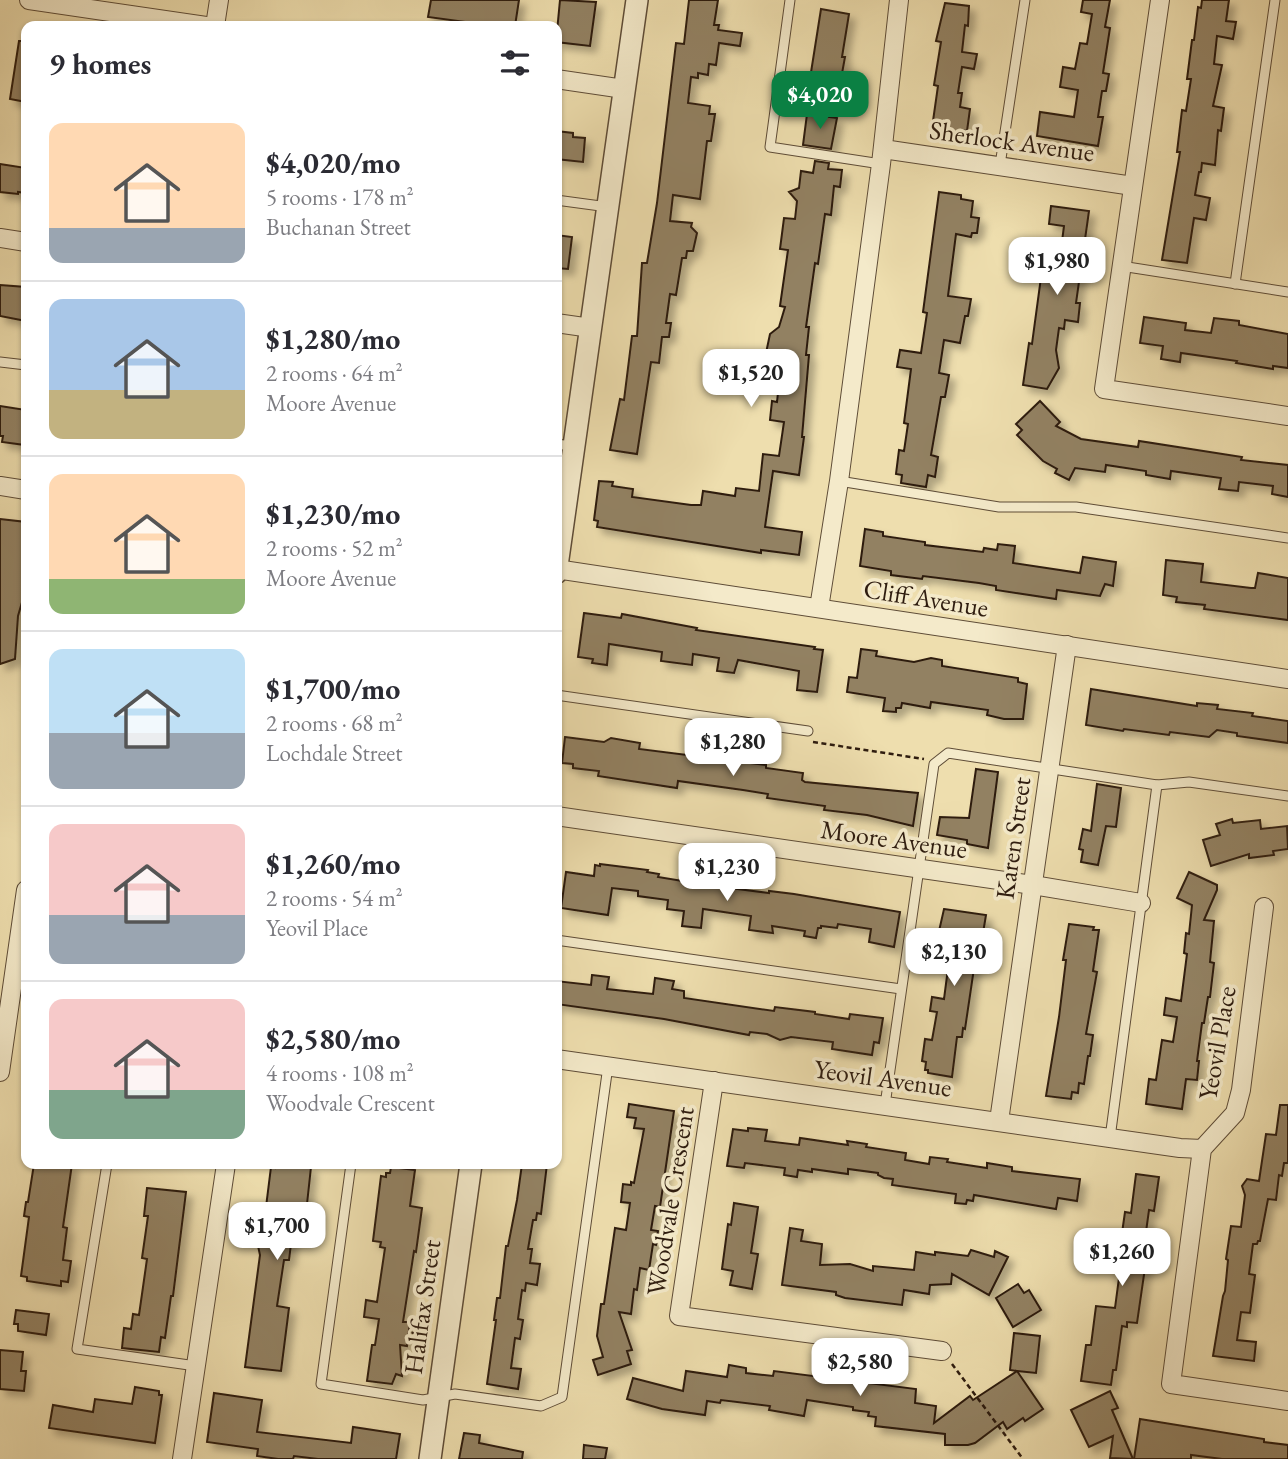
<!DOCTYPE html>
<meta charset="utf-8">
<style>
body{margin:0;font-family:"EB Garamond",serif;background:#f7f7f7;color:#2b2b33;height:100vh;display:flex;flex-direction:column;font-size:26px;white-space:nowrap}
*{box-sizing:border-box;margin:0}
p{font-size:23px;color:#7c7c81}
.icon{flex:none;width:38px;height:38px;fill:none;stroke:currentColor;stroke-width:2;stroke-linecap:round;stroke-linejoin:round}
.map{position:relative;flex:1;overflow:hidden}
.side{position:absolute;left:21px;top:21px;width:541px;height:1148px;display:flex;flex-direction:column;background:#fff;border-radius:14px;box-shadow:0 2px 5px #0004}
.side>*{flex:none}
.price{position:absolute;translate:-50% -60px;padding:0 16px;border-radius:14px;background:#fff;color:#222;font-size:23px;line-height:46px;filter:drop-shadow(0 2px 4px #0008)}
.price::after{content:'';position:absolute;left:50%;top:42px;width:21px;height:16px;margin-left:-10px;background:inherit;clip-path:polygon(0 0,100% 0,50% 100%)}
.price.selected{background:#0b8043;color:#fff}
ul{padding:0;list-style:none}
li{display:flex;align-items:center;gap:21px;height:175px;padding:0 28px}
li+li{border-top:2px solid #e1e1e2}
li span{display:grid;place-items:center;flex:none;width:196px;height:140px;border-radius:14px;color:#555}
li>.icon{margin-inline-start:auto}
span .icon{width:84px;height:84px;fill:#fffc;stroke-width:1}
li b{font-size:30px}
h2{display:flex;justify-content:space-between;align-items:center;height:84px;padding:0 28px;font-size:30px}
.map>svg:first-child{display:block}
</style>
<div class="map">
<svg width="1288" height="1459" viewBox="0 0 1288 1459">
<defs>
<filter id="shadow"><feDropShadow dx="6" dy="6" stdDeviation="3.5" flood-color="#0004"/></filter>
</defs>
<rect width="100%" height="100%" fill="#eedeae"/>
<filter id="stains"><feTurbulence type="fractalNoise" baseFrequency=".00286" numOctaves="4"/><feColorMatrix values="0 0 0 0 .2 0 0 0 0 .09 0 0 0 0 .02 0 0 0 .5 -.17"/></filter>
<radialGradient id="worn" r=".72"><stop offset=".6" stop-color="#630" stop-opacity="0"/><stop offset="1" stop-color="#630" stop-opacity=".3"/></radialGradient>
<!-- building -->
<g fill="#928162" stroke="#2e1c0f" stroke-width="2" filter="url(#shadow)">
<polygon points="431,0 519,0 515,26 495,26 428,17"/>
<polygon points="560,0 596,2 590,46 556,42"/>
<polygon points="689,0 718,0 714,25 719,25 718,30 742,33 740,46 719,43 716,65 709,64 708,75 698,73 698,78 691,77 688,103 710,106 709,114 715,114 711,141 707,141 700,199 673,195 670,221 692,223 691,227 697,233 693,251 687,251 686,258 682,258 676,295 670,294 666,323 671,323 669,337 662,337 659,363 651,362 637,454 610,450 620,399 624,400 632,336 637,336 642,263 647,263 657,203 676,43 684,44"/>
<polygon points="1083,0 1110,0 1105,27 1110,28 1103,73 1109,74 1106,91 1102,91 1098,117 1103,117 1098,146 1037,136 1040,112 1074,117 1078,90 1060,87 1063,67 1075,69 1080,43 1087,44 1092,14 1081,12"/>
<polygon points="1202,0 1229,0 1226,21 1236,22 1233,39 1217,36 1214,64 1222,65 1213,106 1224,108 1221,131 1218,130 1215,165 1202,163 1201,172 1199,172 1195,195 1210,198 1206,220 1194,218 1187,263 1162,260 1180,152 1177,152 1182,110 1186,111 1191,79 1187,79 1192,40 1194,40 1198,7 1201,8"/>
<polygon points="945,3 969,6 968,26 965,25 962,52 977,54 974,69 962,67 958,93 962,93 960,107 970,109 967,131 962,130 962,133 932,128 938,86 934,85 941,42 936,41"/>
<polygon points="821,9 849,14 842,57 845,57 839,90 809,85"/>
<polygon points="19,41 26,41 26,102 10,99"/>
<polygon points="807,114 837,118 831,149 803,145"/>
<polygon points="556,131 573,133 573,137 585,138 583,162 556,159"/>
<polygon points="815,161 829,163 828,169 842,170 840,187 834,186 831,215 825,214 818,264 815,263 806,327 809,327 806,355 809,355 802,437 804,437 799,475 773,471 765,527 802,532 799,555 761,550 761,553 597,527 598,521 594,520 599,481 613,482 612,486 633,489 632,497 691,505 701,505 703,491 735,496 736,488 759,491 763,454 779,456 784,422 770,420 772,401 777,402 781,364 776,364 776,355 766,353 770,334 779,327 785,307 780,306 788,250 780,249 784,218 795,219 797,201 789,192 799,188 801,171 813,173"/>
<polygon points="0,164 26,168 26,193 18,192 18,194 0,192"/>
<polygon points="939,192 961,195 961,199 973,201 971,217 979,218 977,233 972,233 971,237 956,234 948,296 971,299 968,316 965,316 960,343 944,340 939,373 949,375 945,397 941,397 931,455 938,457 935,477 928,475 926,487 901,483 902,475 896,474 899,450 904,451 908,424 904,423 911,369 897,367 900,350 921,353 927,313 923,312"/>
<polygon points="1051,206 1089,211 1076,303 1080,303 1078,322 1065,320 1064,329 1059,328 1056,350 1059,368 1047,389 1023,385 1029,343 1032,344 1044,255 1060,257 1064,226 1049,224"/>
<polygon points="556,235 572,237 568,269 556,268"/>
<polygon points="0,285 26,287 26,321 0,316"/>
<polygon points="1144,317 1186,323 1185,330 1211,333 1214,318 1239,321 1239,325 1288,334 1288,368 1273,366 1273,369 1236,363 1237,361 1181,353 1180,362 1161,359 1163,346 1140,343"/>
<polygon points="1040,401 1060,422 1056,426 1081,439 1138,447 1139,441 1242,457 1241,460 1288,465 1288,497 1272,494 1273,486 1239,482 1238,491 1219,489 1221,478 1171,471 1170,479 1146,475 1146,471 1106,465 1105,472 1075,468 1069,480 1055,473 1057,469 1043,461 1017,435 1022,430 1016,424"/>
<polygon points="0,406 26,410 25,445 2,442 3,436 0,436"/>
<polygon points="0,519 26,522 25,592 18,616 15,659 0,664"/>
<polygon points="865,529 883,532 883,536 925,542 925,545 983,552 984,548 997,550 998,544 1015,546 1013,563 1080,573 1083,557 1116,562 1113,586 1105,584 1100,596 1057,590 1056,599 996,590 996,586 979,583 923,576 922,579 891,575 891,571 860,566"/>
<polygon points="1166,560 1203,564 1201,582 1251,588 1255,588 1258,573 1288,578 1288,620 1204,609 1205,605 1176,602 1177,597 1163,595"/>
<polygon points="584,613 621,618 622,614 697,628 696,630 815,647 814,649 823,650 817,692 797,690 799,671 738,660 734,673 717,671 719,658 693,654 692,665 661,661 662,652 609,644 607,665 592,663 593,659 578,657"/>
<polygon points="861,649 877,651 876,656 914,662 931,658 942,660 942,666 1018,678 1018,682 1027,684 1023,719 1004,719 987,715 988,710 931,702 930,708 902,703 901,708 896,708 896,712 883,711 885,698 847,692 849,677 857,678"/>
<polygon points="1091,689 1197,706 1197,703 1218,705 1217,709 1253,713 1252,716 1288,721 1288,743 1237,736 1237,733 1217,730 1209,737 1170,732 1169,735 1124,729 1123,731 1086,725"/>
<polygon points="565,737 604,742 611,738 640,743 639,749 766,765 766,768 803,773 802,780 805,782 918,793 913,826 867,815 824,810 825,806 767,798 768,794 743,790 678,781 677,788 598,776 599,771 573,768 573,764 562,763"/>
<polygon points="976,769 998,772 988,848 967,844 967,840 937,835 940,817 969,818"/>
<polygon points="1097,784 1121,788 1116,827 1106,826 1098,865 1081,862 1083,850 1079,849 1083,829 1091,831"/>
<polygon points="1232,819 1233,823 1260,820 1261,829 1287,826 1288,849 1273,851 1274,855 1249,858 1249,854 1211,866 1203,840 1220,835 1216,824"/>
<polygon points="600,864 648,870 647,872 659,874 658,877 707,885 769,893 769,891 794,894 900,912 894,947 869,942 871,929 838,924 837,928 821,926 821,928 818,928 816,938 804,936 805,931 772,926 773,933 749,930 751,916 703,909 701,928 682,926 684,911 667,909 668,900 638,896 638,891 612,888 608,915 561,908 566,872 594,876 595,865 600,866"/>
<polygon points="1189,872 1217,885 1217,890 1204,920 1214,921 1210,962 1214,963 1210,997 1208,997 1204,1023 1202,1023 1197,1061 1199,1061 1197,1080 1186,1079 1182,1109 1146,1104 1149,1079 1156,1080 1162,1040 1173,1042 1177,1017 1164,1015 1166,998 1181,1001 1187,954 1184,953 1186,933 1189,934 1192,905 1177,898"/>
<polygon points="944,909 986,915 982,939 980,948 977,948 965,1029 963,1028 962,1037 957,1037 952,1077 928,1073 928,1070 925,1070 926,1062 922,1061 925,1039 932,1040 937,1012 930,1011 932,997 944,999 949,961 945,961 948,942 937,940"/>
<polygon points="1069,924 1094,927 1093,930 1099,930 1093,971 1097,972 1086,1034 1093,1035 1090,1056 1088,1056 1084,1084 1079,1083 1078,1093 1072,1092 1071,1099 1046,1096 1059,1017 1066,960 1063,960"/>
<polygon points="592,975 609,977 607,989 653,994 655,978 674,981 672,989 684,991 684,998 774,1011 775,1007 815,1012 815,1014 849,1019 850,1014 883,1018 879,1043 874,1042 872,1055 832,1049 833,1042 791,1037 780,1040 767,1034 750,1032 749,1035 664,1019 556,1004 556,981 591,985"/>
<polygon points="629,1104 674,1111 660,1207 655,1206 651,1230 658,1231 656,1245 653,1244 649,1270 640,1268 637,1290 634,1289 631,1314 619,1312 632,1350 627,1351 631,1364 598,1375 593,1360 603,1357 597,1336 601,1304 604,1304 615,1228 626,1230 630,1203 621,1202 623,1184 631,1185 631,1182 634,1183 644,1129 634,1128 636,1118 627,1117"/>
<polygon points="1280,1105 1288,1105 1288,1163 1284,1163 1282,1176 1279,1175 1276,1200 1268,1199 1260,1241 1258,1241 1257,1244 1253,1244 1249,1274 1255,1275 1250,1313 1241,1312 1237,1340 1256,1342 1254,1361 1213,1356 1223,1296 1225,1291 1228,1260 1226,1259 1231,1226 1241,1227 1245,1195 1242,1186 1247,1179 1259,1181 1266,1134 1276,1135"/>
<polygon points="748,1128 767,1130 765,1141 799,1145 800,1138 848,1145 847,1141 867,1144 866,1147 906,1153 905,1160 929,1164 930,1157 948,1159 947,1162 987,1168 987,1163 1012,1167 1012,1171 1080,1179 1077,1201 1058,1198 1056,1209 974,1195 973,1201 967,1200 966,1204 955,1203 956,1194 892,1185 893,1179 884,1178 878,1175 878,1173 848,1169 848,1174 812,1169 812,1172 798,1170 797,1177 784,1175 785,1168 745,1163 744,1168 727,1166 733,1129 748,1131"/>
<polygon points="34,1164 72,1164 63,1227 67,1228 63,1260 71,1261 68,1282 61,1281 61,1286 27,1281 27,1277 21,1276 29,1217 24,1216 26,1202 28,1202"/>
<polygon points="276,1164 311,1167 307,1204 316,1205 313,1227 304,1225 302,1238 292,1236 289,1260 284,1260 277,1306 289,1308 281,1371 245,1367 260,1255 258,1246 262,1239 271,1167 275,1168"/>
<polygon points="522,1164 547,1164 541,1214 537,1213 536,1220 533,1220 528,1249 532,1249 530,1263 540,1264 537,1285 526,1283 525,1291 522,1290 518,1319 523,1320 520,1339 515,1338 511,1368 521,1369 518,1389 487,1384 496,1320 494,1320 497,1298 500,1298 506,1246 508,1246 517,1200"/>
<polygon points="391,1167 415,1170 410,1206 422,1208 416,1252 414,1251 403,1322 410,1322 407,1346 400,1345 402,1376 396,1374 392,1384 367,1381 372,1345 375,1345 379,1319 364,1317 366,1300 377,1302 385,1248 380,1247 381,1242 373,1241 381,1176 386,1177 386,1173 390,1173"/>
<polygon points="1136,1174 1159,1177 1154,1211 1149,1210 1142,1261 1146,1261 1137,1323 1127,1322 1127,1327 1122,1326 1116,1370 1113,1370 1111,1385 1081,1381 1086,1345 1091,1345 1096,1306 1115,1308 1123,1248 1120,1247 1125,1212 1131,1213"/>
<polygon points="147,1188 186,1192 173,1296 171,1296 165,1338 161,1337 159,1352 122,1348 124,1328 131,1329 133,1314 139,1315 147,1259 142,1258 148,1216 144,1216"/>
<polygon points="734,1203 758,1207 751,1253 758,1254 752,1289 730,1285 733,1271 722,1269 728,1224 731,1225"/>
<polygon points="790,1228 803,1230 801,1241 822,1244 820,1265 850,1264 873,1271 873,1266 914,1270 916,1252 935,1255 935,1252 968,1256 971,1250 994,1257 995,1251 1008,1257 989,1295 952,1274 951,1284 930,1285 929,1294 904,1290 902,1305 845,1298 836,1295 836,1292 782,1285"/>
<polygon points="1018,1284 1024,1293 1029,1290 1041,1310 1013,1327 996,1298"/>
<polygon points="16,1310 49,1314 46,1335 18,1331 18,1324 14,1324"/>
<polygon points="1014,1333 1040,1336 1036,1373 1017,1371 1043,1409 1025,1421 1023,1418 1007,1429 1003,1422 975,1443 968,1445 945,1445 945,1434 875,1426 876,1417 868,1416 869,1412 853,1410 853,1407 807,1400 804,1416 769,1410 770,1406 721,1400 720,1403 707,1401 705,1415 662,1409 627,1399 633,1378 683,1391 686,1371 727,1377 729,1365 746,1368 746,1373 773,1376 774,1371 916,1389 915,1403 936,1406 934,1423 970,1396 973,1400 1017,1371 1010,1370"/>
<polygon points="0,1350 23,1352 21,1371 26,1371 24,1391 0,1389"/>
<polygon points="135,1387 159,1391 159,1395 162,1395 155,1443 49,1428 53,1405 93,1412 95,1399 132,1404"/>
<polygon points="1110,1391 1118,1408 1112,1410 1133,1459 1110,1458 1113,1436 1089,1447 1071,1410"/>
<polygon points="214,1393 262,1400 257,1432 351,1443 353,1427 400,1434 396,1459 318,1459 294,1456 293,1459 278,1459 257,1456 258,1449 207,1442"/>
<polygon points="1140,1419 1264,1439 1264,1442 1288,1445 1288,1459 1222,1459 1191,1455 1191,1459 1134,1459"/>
<polygon points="464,1433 480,1435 479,1443 523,1452 522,1459 459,1459"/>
<polygon points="584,1445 607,1448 605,1459 583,1459"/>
</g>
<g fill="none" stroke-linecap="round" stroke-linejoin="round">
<!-- service casing -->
<g stroke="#5e4c37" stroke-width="11">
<g id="service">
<polyline points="790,0 770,147 881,164"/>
<polyline points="1000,165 1025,0"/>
<polyline points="556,200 608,207"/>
<polyline points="1121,266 1288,292"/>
<polyline points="1235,284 1275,0"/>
<polyline points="0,362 26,365"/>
<polyline points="556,444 572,446"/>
<polyline points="839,481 999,507 1076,507 1288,538"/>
<polyline points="556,695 808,731"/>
<polyline points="556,940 901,989"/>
<polyline points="885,1105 934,764 948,753 1157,785 1189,782 1288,796"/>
<polyline points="1110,1138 1157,785"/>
<polyline points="107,1164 77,1349 196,1366"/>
<polyline points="351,1164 321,1384 423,1400 455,1394 541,1406 562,1397 608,1066"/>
</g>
</g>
<!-- minor casing -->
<g stroke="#5e4c37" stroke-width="20">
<g id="minor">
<polyline points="29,0 206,26"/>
<polyline points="1160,0 1104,389 1288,416"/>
<polyline points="215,26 219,0"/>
<polyline points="556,79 624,89"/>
<polyline points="883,149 1133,186"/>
<polyline points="0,238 26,242"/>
<polyline points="556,323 591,328"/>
<polyline points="0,486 26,490"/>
<polyline points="556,569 1288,679"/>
<polyline points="819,608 839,481 881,164 899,0"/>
<polyline points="556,816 1033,885 1141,903"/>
<polyline points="1264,907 1241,1090 1235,1113 1202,1149 1171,1384 1288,1401"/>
<polyline points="556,1059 1180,1148 1202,1149"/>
<polyline points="0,1072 26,890"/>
<polyline points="714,1081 679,1316 942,1351"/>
<polyline points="999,1121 1067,645"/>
<polyline points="182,1459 226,1164"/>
</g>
</g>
<!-- tertiary casing -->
<g stroke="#5e4c37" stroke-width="24">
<g id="tertiary">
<polyline points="556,573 637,0"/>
<polyline points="430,1459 471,1164"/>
</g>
</g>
<!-- path -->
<g stroke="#2e1c0f" stroke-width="2.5" stroke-dasharray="5 3.5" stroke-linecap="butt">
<polyline points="813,742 924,759"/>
<polyline points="952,1364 1023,1459"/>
</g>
<!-- service -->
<use href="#service" stroke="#f4eaca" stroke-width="9"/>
<!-- minor -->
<use href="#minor" stroke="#f4eaca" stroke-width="18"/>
<!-- tertiary -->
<use href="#tertiary" stroke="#f4eaca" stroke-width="21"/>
</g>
<g text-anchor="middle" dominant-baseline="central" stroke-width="7" stroke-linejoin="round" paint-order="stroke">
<!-- street labels -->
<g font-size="26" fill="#2e1c0f" stroke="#f4eaca">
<text transform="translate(1012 141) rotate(8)">Sherlock Avenue</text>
<text transform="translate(926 598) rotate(9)">Cliff Avenue</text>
<text transform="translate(1013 838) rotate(-82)">Karen Street</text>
<text transform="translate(894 839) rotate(8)">Moore Avenue</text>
<text transform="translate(1217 1043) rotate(-80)">Yeovil Place</text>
<text transform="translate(883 1078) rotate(8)">Yeovil Avenue</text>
<text transform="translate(670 1201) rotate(-81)">Woodvale Crescent</text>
<text transform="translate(422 1307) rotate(-82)">Halifax Street</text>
</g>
</g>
<rect width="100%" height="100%" filter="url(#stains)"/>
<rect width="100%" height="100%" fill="url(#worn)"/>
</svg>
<b class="price selected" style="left:820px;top:131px">$4,020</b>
<b class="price" style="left:1057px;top:297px">$1,980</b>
<b class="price" style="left:751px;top:409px">$1,520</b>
<b class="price" style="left:733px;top:778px">$1,280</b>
<b class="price" style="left:727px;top:903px">$1,230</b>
<b class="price" style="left:954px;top:988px">$2,130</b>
<b class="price" style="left:277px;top:1262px">$1,700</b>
<b class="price" style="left:1122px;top:1288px">$1,260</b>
<b class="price" style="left:860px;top:1398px">$2,580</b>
<section class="side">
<h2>9 homes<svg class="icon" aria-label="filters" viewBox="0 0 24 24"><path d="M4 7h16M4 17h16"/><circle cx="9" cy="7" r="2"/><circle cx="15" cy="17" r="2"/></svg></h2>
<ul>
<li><span style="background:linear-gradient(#ffd9b3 75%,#9aa5b1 0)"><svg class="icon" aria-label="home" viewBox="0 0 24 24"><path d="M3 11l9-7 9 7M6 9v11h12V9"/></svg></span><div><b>$4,020/mo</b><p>5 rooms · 178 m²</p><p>Buchanan Street</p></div></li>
<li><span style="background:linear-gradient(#a9c7e8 65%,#c2b280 0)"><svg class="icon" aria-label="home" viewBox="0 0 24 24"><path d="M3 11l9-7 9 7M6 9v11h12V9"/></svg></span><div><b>$1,280/mo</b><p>2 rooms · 64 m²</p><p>Moore Avenue</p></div></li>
<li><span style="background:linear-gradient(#ffd9b3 75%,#8fb573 0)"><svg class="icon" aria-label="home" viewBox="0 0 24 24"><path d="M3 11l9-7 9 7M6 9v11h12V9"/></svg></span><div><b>$1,230/mo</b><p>2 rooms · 52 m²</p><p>Moore Avenue</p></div></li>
<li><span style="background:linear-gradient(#bfe0f5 60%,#9aa5b1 0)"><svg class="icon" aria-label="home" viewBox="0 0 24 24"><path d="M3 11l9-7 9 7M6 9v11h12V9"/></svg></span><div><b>$1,700/mo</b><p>2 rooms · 68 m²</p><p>Lochdale Street</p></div></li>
<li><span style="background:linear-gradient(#f6c9c9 65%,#9aa5b1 0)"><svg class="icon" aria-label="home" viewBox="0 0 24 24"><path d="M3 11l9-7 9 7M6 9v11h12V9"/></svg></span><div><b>$1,260/mo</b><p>2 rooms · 54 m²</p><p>Yeovil Place</p></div></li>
<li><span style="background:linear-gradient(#f6c9c9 65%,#7fa58c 0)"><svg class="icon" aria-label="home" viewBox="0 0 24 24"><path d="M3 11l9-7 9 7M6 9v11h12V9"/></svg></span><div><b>$2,580/mo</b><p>4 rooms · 108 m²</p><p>Woodvale Crescent</p></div></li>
</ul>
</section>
</div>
